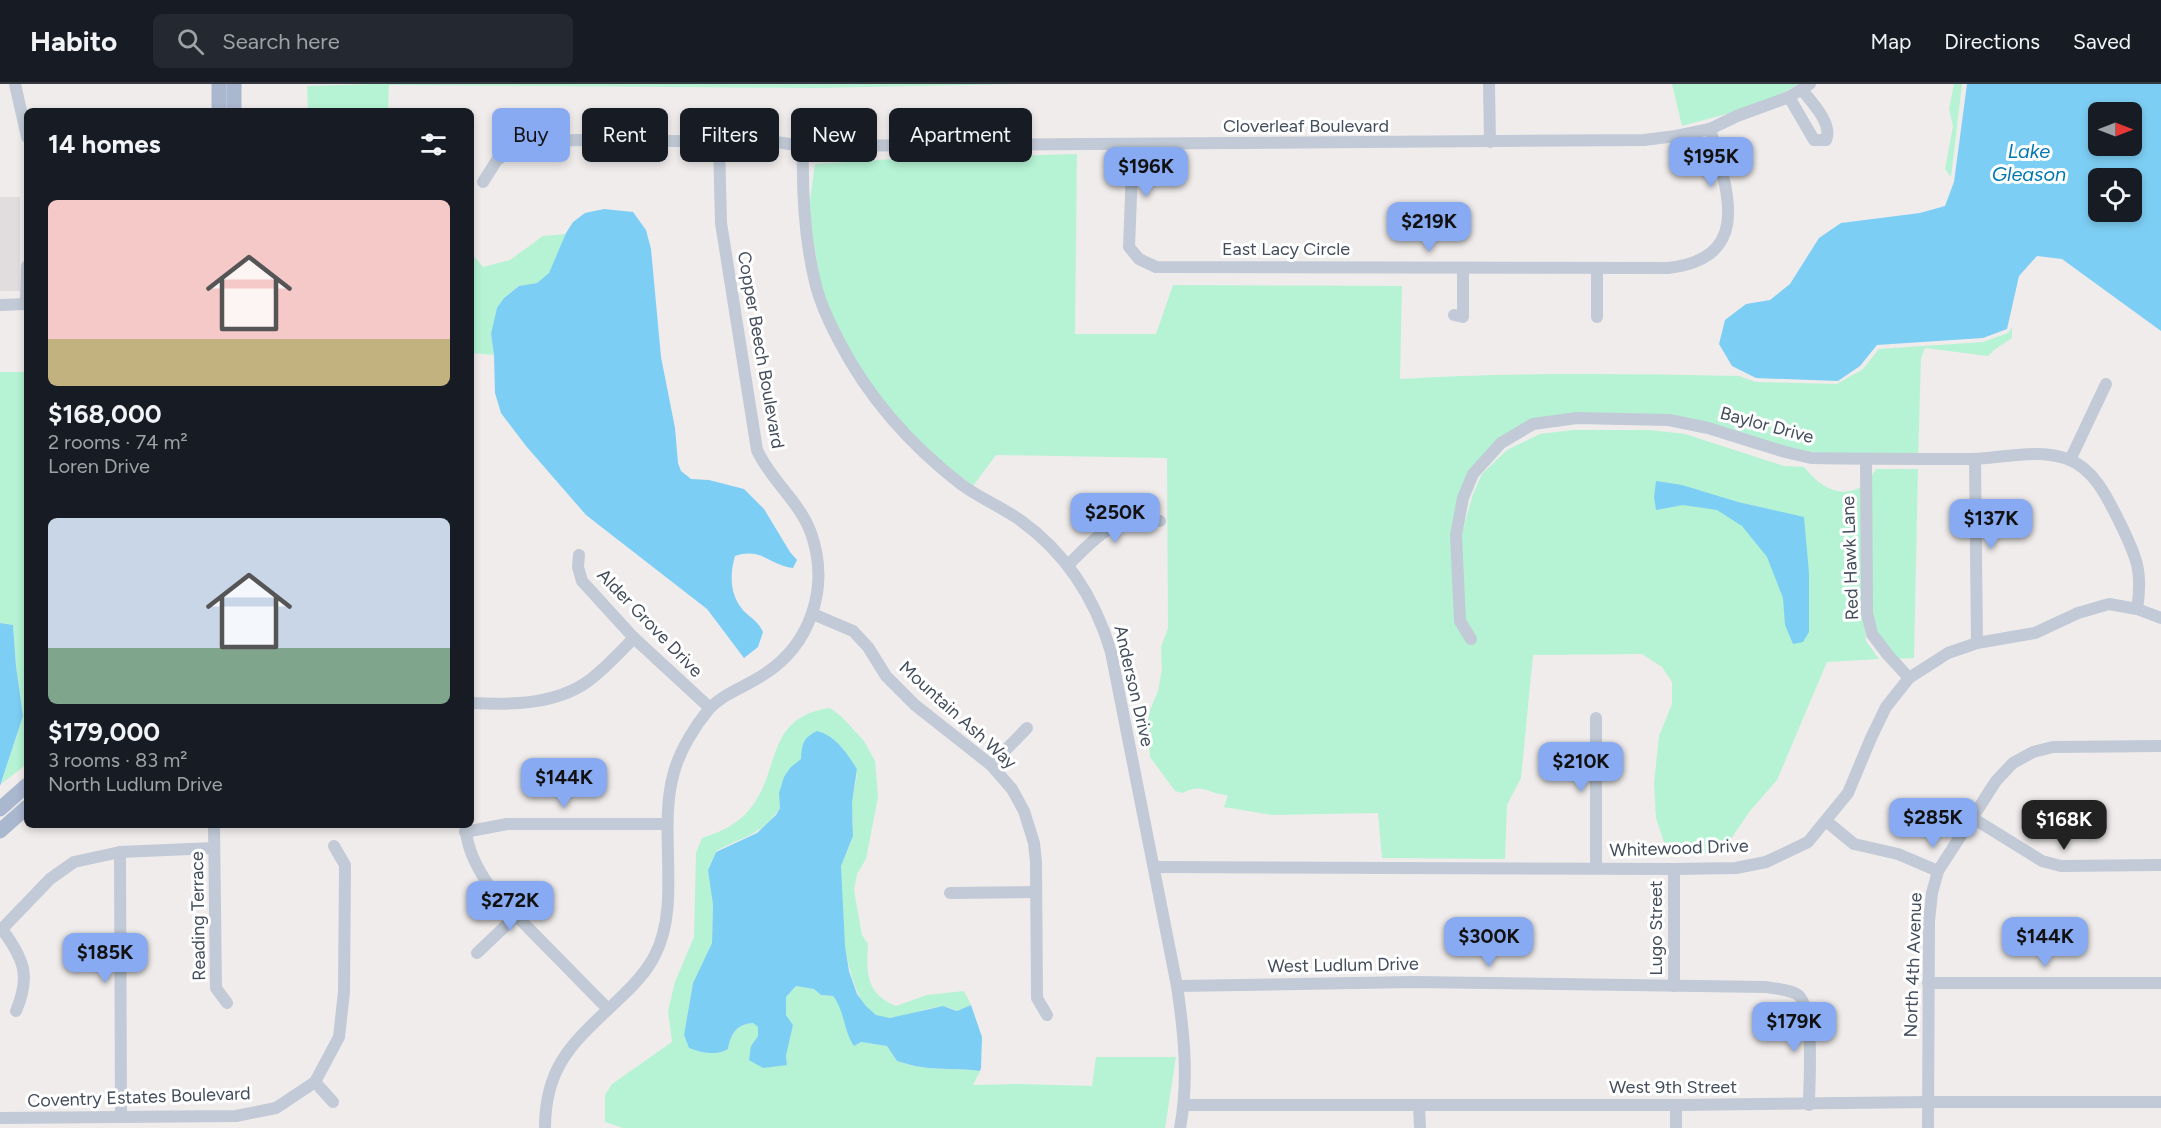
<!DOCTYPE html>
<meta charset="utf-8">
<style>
body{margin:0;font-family:Figtree,sans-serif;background:#242831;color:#f1f3f6;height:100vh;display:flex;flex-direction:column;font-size:22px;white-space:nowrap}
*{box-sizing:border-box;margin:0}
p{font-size:20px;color:#9ea1a6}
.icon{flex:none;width:33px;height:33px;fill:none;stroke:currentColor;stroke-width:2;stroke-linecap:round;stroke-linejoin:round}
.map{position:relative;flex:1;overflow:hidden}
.sheet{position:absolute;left:24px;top:24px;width:450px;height:720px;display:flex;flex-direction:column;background:#171b24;border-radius:9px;box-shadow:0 3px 9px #0003}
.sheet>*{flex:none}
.hud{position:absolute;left:492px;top:24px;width:570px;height:54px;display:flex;gap:12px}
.needle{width:39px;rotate:90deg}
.fabs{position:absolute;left:2088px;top:18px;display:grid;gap:12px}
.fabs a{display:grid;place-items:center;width:54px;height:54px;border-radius:9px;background:#171b24;box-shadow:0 3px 9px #0003;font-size:30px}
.price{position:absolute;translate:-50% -51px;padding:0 14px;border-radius:12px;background:#88aaf3;color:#111;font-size:20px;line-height:39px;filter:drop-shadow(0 2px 3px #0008)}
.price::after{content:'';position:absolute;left:50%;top:36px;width:18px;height:14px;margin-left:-9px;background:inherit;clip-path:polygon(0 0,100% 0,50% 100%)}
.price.active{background:#222;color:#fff}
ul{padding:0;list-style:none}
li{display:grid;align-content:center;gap:12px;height:318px;padding:0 24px}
li span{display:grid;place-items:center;height:186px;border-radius:9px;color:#555}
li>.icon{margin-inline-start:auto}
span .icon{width:108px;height:108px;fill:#fffc;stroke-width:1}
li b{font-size:26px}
h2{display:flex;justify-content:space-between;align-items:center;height:72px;padding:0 24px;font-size:26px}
.tag{padding:0 21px;border-radius:9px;background:#171b24;box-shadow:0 3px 9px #0003;font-size:21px;line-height:54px}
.tag.active{background:#88aaf3;color:#111}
header{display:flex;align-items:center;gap:36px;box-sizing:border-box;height:84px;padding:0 30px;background:#171b24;border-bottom:2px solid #363941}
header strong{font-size:28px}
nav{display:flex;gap:33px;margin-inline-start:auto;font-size:21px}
.search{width:420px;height:54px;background:#242831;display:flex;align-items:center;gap:15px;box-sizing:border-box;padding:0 21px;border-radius:9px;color:#9ea1a6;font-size:22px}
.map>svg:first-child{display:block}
</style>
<header>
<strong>Habito</strong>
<div class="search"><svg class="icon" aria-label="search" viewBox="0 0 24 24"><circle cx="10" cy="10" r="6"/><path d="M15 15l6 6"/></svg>Search here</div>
<nav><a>Map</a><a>Directions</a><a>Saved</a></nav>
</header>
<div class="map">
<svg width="2161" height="1044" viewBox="0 0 2161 1044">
<rect width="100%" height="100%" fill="#f0ecec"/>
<!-- education -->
<rect fill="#e1ddde" x="0" y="113" width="20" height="94"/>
<!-- green -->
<g fill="#b5f3d4">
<polygon points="375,0 1020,0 816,4 389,1 388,27 308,27 307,2"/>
<path d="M1672,0H1798C1763,23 1721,31 1682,42Z"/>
<polygon points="1954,0 1962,0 1951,93 1945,85 1953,42 1949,25"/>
<path d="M1077,70L1075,250H1156L1173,201L1402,202L1400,295C1513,288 1626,290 1739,292L1756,298L1837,300L1863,285L1879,265L1983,258L2008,249L2012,243V254L1994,266L1988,272L1925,264L1921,274L1918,376L1786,373L1687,342L1612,338L1537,342L1502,359L1464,408L1456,539L1469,561L1477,557L1465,536L1461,452L1473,410L1482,390L1507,366L1540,350L1573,346H1650L1685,350L1784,382L1804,383C1819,402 1839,415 1861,403L1863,529L1866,557L1879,575L1827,578L1777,696L1750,727L1728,759L1708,769L1690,770L1666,764L1656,734L1654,699L1659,652L1672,620V598L1662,583L1642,570L1533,571L1521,694L1507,721L1505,775L1382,774L1378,729L1272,731L1224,723L1228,711C1209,711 1203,698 1183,709L1175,707L1150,673L1147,642L1150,626L1158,607L1162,585L1161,563L1168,544L1167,374L996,371L973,402L919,360L869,300L836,240L821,202L811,140L809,124L815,80L942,72V74Z"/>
<polygon points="566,150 549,189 537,199 519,202 504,214 491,250 494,271 471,269 471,169 483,183 510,176 543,152"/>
<polygon points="0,288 27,288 27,680 1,700 23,632 16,582 13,541 0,539"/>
<polygon points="1876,385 1918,385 1914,574 1891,575 1875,555 1872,528 1871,393"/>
<path d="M830,624L842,633L864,657L875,677L878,713L866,775L857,790L854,806L862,851L868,860C866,888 866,910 896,922L927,911L964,907L971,921L957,927C933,912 903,943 877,931C844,917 838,816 841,784C842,774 850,764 852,754C855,742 851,729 852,717C854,706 857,696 857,685L843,665L836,658C804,674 777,681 780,724C761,752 743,752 716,767L708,785L713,821L712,859L693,899L684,951L689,964C702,969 716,972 728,965C731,949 737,940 753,939L758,943V952L751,962L787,981L786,972L793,941L786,931V913L796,902L814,905L821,911L833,912L841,922L854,962L861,958L887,962L897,977C905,979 913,982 921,983C940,986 960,984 980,987L973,1001L1020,1000L1092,1002L1096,973H1176L1165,1044H623L605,1038V1011L612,1000L672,958L668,927L675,898L694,853L696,769L702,754C720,748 737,741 749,726C782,687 764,633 830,624Z"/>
</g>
<!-- water -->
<g fill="#7dcef4" fill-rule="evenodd">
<path d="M1967,0H2161V247L2062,175L2037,172L2019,192L2007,245L1983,254L1877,261L1860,282L1838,297L1756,294L1732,282L1719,260L1725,236L1746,220L1770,216L1790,200L1819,154L1841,139L1920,129L1945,122L1954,98ZM2132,28V62H2098V28ZM2132,94V128H2098V94Z"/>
<path d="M604,125L633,128L646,146L651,165L661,273L675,344L678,379L681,387L691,395L709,396L744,405L764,425L790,468L797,476L793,484C769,481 762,463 735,472C729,493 730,515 747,530C754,536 759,539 763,548L758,563L744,574L707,525L586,431L526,362L501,329L495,309L494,271L491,250L497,224L504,214L519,202L537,199L549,189L566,149L573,138L585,129Z"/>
<polygon points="1656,397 1682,401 1738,418 1804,433 1809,489 1809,548 1803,558 1793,560 1785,541 1783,514 1767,473 1742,442 1717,426 1683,421 1656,426 1654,413"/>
<polygon points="0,539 13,541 16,582 23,632 0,702"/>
<path d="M817,647C836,652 847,669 857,685L852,719L853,752L841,782L845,862L849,887L857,910L866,922L876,931L890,934L943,922L957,927L971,921L982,953L981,984L980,987C960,984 940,986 921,983C913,982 905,979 897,977L887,962L861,958L854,962C843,946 845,927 833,912L821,911L814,905L796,902L786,913V931L793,941L786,972L787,981L763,984L749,976L751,962L758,952V943L753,939C737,940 731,949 728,965C716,972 702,969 689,964L684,951L693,899L712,859L713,821L708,786L716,768L757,749L776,731L780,724L779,709L784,693L790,684L801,675C802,660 803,654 817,647Z"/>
</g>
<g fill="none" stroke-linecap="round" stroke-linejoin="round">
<!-- minor -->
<g stroke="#c1cad6" stroke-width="12">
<polyline points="15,0 27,53"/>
<polyline points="1489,0 1490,58"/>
<path d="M1789,13L1814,56H1826C1833,40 1812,18 1802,6"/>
<path d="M1133,61L1129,163L1139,175L1156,183L1668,184C1756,174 1726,103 1710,45"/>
<path d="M803,62C802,107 805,159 816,202C821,221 830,240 839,257C869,315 910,361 962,401C980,414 1001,423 1020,436C1066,469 1095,514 1111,568L1177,902C1184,949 1189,996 1180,1044"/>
<polyline points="483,98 497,76 515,65 539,58 576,56 776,58 803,62 1644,56 1676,52 1710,45 1737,32 1789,13 1810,0"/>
<polyline points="26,220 27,182"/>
<polyline points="0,221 27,220"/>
<polyline points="1454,231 1463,233 1463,184"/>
<polyline points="1597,233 1597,184"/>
<polyline points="1866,375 1867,529 1872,550 1888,571 1909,594"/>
<polyline points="1975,375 1977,559"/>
<polyline points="2070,376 2106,300"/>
<polyline points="579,471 578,483 582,497 634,554 710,624"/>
<path d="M1069,480C1085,465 1104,442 1127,438C1137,436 1150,437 1160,437"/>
<polyline points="813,530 853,547 868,563 886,592 915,621 991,681 1012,705 1024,727 1034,759 1036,778 1037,914 1047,931"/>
<path d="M1471,555L1460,537L1456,451L1463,414L1473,390L1501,359L1533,340L1577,334L1669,336L1708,344L1785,368L1811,374C1865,375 1919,375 1972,375C2004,374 2037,364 2068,375C2095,385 2109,417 2121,441C2137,474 2143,488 2137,525"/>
<path d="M471,619C509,621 554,621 587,598C604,586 619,569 634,554"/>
<polyline points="991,681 1027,644"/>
<polyline points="1971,733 2042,777 2061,782 2161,781"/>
<polyline points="1826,737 1854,760 1898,770 1938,787"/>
<polyline points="214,741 216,904 227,919"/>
<path d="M465,741C467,768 480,790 496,811L608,925"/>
<polyline points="465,748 507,740 666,740"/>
<polyline points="120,768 121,1033"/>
<polyline points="1154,783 1674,785 1736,784 1766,778 1808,758 1848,709 1871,654 1886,623 1909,594 1948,569 1977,559 2035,549 2078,529 2109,520 2137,525 2161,534"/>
<polyline points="1596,784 1596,634"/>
<polyline points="1674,785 1674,902"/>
<polyline points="950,809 1035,808"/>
<path d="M2,845C24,875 31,892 16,927"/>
<polyline points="0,847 50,795 74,778 120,768 214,764"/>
<polyline points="477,869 516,832"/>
<polyline points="1928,899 2161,899"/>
<path d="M1177,902L1413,898L1766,903C1775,905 1790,905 1798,911C1815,924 1809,998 1809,1021"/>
<polyline points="315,998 333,1018"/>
<polyline points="1185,1021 1676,1021 1928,1018 2161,1018"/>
<polyline points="1676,1021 1676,1044"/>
<polyline points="1419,1022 1420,1044"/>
<polyline points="0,1034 236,1032 276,1024 315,998 339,953 344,908 345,781 334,762"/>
<path d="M545,1044C545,980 575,957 618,916C632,903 646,889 655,871C682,819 657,746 674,688C680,666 695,642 709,625C724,609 745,603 763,591C811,561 830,503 811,449C800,418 771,397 757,366L721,139L719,59"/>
<polyline points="1928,1044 1929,837 1932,809 1938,787 1996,697 2013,679 2033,668 2053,663 2161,662"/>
</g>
<!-- major -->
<g stroke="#a9b7cf" stroke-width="15">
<polyline points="234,0 234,27"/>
<polyline points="219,27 219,0"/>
<polyline points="0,725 27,701"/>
<polyline points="0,747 27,723"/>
</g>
</g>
<g text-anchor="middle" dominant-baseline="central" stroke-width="6" stroke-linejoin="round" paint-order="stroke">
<!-- street labels -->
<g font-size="18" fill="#434d5c" stroke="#fff">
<text x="1306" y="42">Cloverleaf Boulevard</text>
<text x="1286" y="165">East Lacy Circle</text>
<text transform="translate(761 266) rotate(80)">Copper Beech Boulevard</text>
<text transform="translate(1767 341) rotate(15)">Baylor Drive</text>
<text transform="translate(1850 474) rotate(-92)">Red Hawk Lane</text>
<text transform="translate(650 539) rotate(46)">Alder Grove Drive</text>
<text transform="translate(1134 602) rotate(77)">Anderson Drive</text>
<text transform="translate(958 631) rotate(42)">Mountain Ash Way</text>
<text transform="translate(1679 764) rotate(-2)">Whitewood Drive</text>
<text transform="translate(198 832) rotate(-91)">Reading Terrace</text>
<text transform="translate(1656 844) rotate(-90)">Lugo Street</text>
<text transform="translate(1343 881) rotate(-1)">West Ludlum Drive</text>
<text transform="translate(1913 881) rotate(-88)">North 4th Avenue</text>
<text x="1673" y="1003">West 9th Street</text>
<text transform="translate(139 1013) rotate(-2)">Coventry Estates Boulevard</text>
</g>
<!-- water labels -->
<g font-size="20" font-style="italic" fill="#0078b1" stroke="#fff">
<text x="2029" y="67">Lake<tspan x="2029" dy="23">Gleason</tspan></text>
</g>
</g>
</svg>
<div class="fabs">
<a><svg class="needle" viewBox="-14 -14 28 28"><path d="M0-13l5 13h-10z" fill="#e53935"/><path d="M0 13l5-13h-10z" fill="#9ea1a6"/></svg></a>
<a><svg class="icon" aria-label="locate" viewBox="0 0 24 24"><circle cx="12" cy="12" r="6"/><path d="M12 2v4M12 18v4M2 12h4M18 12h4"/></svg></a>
</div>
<b class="price" style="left:1711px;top:104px">$195K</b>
<b class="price" style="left:1146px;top:114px">$196K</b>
<b class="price" style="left:1429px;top:169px">$219K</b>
<b class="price" style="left:1115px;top:460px">$250K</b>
<b class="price" style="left:1991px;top:466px">$137K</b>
<b class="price" style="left:1581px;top:709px">$210K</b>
<b class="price" style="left:564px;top:725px">$144K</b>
<b class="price" style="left:1933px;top:765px">$285K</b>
<b class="price active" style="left:2064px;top:767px">$168K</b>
<b class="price" style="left:510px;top:848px">$272K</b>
<b class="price" style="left:1489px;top:884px">$300K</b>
<b class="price" style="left:2045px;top:884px">$144K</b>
<b class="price" style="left:105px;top:900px">$185K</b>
<b class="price" style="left:1794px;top:969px">$179K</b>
<div class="hud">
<a class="tag active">Buy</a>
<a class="tag">Rent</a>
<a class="tag">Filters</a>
<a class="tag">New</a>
<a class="tag">Apartment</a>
</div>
<section class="sheet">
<h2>14 homes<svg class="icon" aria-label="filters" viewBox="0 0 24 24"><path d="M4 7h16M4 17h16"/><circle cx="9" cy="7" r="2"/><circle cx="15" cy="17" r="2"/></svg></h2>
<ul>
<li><span style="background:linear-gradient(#f6c9c9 75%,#c2b280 0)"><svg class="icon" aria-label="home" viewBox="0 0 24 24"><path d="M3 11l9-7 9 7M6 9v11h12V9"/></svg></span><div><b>$168,000</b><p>2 rooms · 74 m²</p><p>Loren Drive</p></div></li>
<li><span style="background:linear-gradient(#c9d6e8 70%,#7fa58c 0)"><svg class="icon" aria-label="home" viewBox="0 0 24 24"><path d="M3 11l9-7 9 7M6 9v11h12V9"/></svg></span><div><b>$179,000</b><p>3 rooms · 83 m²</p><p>North Ludlum Drive</p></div></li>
</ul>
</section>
</div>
